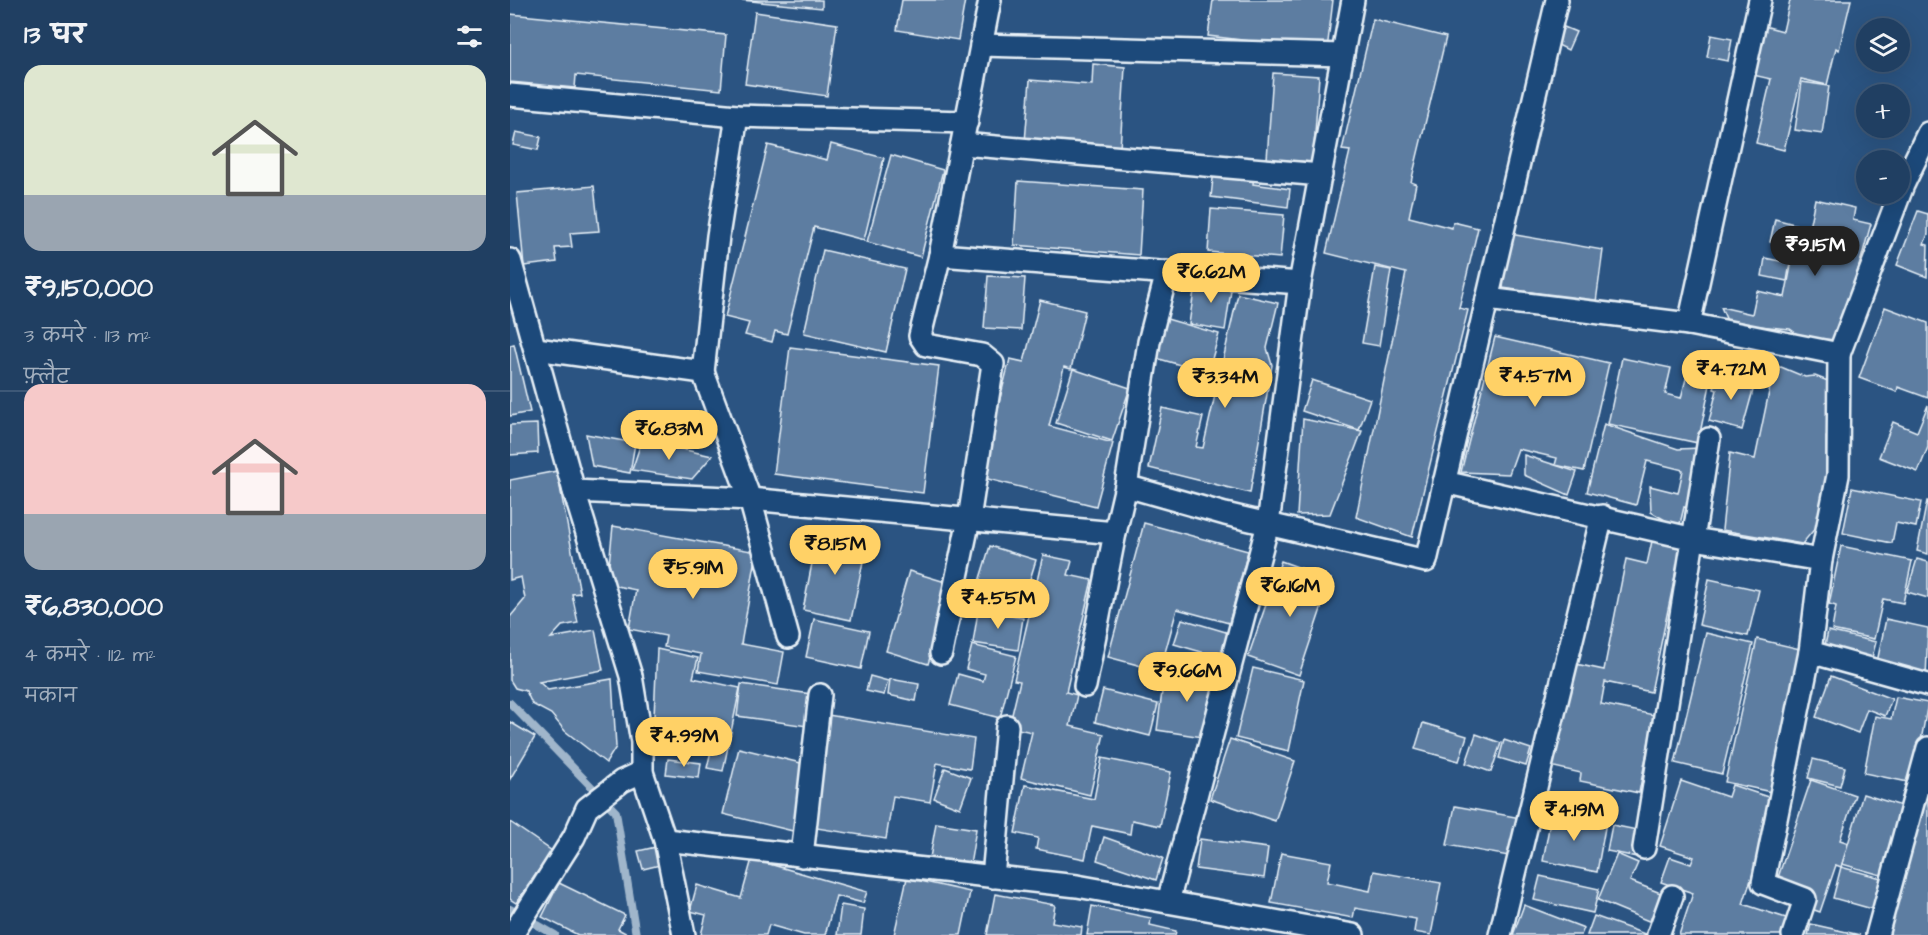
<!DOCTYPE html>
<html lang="hi">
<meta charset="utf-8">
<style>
body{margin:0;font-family:"Architects Daughter","Playpen Sans Deva",sans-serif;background:#2d4a6b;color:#f1f3f6;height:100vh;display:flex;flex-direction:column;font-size:22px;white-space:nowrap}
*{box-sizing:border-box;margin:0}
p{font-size:20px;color:#a2afbe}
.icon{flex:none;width:33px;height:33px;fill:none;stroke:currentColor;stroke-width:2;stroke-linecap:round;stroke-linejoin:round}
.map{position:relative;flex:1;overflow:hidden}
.details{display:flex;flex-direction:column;background:#203f62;width:510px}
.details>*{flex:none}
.fabs{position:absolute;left:1346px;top:18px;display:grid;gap:12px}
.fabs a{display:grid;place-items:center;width:54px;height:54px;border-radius:50%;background:#203f62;box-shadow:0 6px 24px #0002,0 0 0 2px #3d5877;font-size:30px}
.price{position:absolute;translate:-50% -51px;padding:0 14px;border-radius:21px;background:#ffd166;color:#111;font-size:20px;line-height:39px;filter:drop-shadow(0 2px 3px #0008)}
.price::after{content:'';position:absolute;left:50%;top:36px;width:18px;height:14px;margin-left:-9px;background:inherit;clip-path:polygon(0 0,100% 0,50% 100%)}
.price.on{background:#222;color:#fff}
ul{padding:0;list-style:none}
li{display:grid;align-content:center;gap:12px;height:318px;padding:0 24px}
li+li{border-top:2px solid #3d5877}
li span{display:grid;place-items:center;height:186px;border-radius:18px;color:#555}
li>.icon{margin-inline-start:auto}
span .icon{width:108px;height:108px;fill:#fffc;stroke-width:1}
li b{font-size:26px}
h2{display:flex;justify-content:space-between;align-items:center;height:72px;padding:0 24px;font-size:26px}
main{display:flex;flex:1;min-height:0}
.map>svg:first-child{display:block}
</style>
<main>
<section class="details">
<h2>13 घर<svg class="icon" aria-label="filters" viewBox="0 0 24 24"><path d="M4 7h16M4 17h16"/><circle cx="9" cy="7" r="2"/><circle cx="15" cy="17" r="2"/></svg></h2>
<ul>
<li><span style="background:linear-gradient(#dfe7d0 70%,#9aa5b1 0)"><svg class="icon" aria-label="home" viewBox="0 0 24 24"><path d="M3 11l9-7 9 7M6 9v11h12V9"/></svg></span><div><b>₹9,150,000</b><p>3 कमरे · 113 m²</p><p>फ़्लैट</p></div></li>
<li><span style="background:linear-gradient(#f6c9c9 70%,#9aa5b1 0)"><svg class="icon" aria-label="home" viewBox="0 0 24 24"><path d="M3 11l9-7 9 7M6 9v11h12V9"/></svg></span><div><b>₹6,830,000</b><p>4 कमरे · 112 m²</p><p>मकान</p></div></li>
</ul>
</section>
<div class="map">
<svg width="1418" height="935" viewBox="0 0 1418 935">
<rect width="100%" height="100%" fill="#2b5482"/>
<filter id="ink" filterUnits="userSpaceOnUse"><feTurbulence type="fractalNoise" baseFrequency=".0167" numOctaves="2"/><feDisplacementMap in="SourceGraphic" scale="12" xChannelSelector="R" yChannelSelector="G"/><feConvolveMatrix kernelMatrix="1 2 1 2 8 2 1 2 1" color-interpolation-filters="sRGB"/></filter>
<g filter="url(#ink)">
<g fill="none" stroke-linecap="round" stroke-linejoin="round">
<!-- stream -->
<g stroke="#a0b6cb" stroke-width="8">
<polyline points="0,703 106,812 126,935"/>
<polyline points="0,909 45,935"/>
</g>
</g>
<!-- building -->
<g fill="#5d7da1" stroke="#e8f1f8" stroke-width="1.5">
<polygon points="231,0 312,0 312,8"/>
<polygon points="392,0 455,0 448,40 387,30"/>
<polygon points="703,0 823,0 817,50 698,36"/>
<polygon points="1280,0 1341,0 1329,50 1326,48 1317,85 1291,79 1274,150 1246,143 1261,79 1243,75 1254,26 1273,31"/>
<polygon points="245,12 327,24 317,96 235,84"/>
<polygon points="0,14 216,35 211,90 66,75 65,88 0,82"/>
<polygon points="863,19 936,37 901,182 906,184 899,217 942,228 943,222 968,228 949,308 958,310 902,537 846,517 896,273 816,253 840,151 832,150"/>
<polygon points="1054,27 1066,32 1058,50 1046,44"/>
<polygon points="1201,35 1222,39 1218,61 1197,57"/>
<polygon points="583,64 615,67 610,149 515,142 520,80 582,85"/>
<polygon points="763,73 809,76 803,162 757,159"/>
<polygon points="1292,82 1319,86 1312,134 1285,130"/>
<polygon points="6,132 31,137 28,150 3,145"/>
<polygon points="321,144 374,158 354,240 304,227 277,334 265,331 262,342 235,335 239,323 215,317 258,145 317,160"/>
<polygon points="381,155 433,170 411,257 357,242"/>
<polygon points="704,169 744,174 743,184 780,189 778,207 701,197"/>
<polygon points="508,181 633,190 629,255 504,245"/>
<polygon points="84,186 89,231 60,233 62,247 45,248 47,262 14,266 7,193"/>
<polygon points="1305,199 1345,208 1343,220 1361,224 1328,340 1293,338 1280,329 1218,323 1211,307 1242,314 1247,291 1275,297 1289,225 1299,228"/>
<polygon points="701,209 774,215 770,258 698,252"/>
<polygon points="1408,211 1418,214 1418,234 1414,244 1418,245 1417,277 1387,265"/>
<polygon points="1265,219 1288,225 1283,247 1260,242"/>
<polygon points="1000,234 1093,250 1086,302 993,288"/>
<polygon points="313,250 395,269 376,352 294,333"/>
<polygon points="1255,258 1280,263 1277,281 1252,276"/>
<polygon points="865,267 881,270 869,346 852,343"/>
<polygon points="478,276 515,278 511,330 474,328"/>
<polygon points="686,278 722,284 715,330 679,324"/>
<polygon points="728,294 768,303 757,348 762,365 740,493 639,468 652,408 693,417 686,447 693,448"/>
<polygon points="530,300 575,311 561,369 554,367 539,426 603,443 586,506 470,477 500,359 514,362"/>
<polygon points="1375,307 1418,323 1418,398 1388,387 1387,392 1349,378"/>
<polygon points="657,319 709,334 698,373 646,358"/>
<polygon points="985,337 1099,363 1074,471 1045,465 1047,458 1008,449 999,474 951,472"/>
<polygon points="4,344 20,412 0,416 0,345"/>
<polygon points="280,347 429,366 413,493 264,474"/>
<polygon points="1112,358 1161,368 1155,394 1171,398 1177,375 1201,380 1188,443 1098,424"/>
<polygon points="1271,367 1295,377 1305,376 1318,381 1325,424 1316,437 1316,489 1307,526 1292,544 1212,530 1220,453 1245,459 1264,368"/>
<polygon points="563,369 620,388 602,441 546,423"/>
<polygon points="1208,373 1245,383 1232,430 1199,421 1207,390 1204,389"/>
<polygon points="802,380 860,399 849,430 792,411"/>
<polygon points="1418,405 1418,447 1408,472 1369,457 1383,422 1407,432"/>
<polygon points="793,419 852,431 820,514 787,515"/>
<polygon points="27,424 28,453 0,455 0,425"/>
<polygon points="1094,424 1168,449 1191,448 1185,510 1174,507 1169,528 1141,512 1140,486 1168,493 1173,470 1137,461 1126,505 1077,492"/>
<polygon points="76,434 125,443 120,473 82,466"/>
<polygon points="132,440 202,456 182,479 122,470"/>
<polygon points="1014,455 1067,472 1059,495 1014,475"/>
<polygon points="47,471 70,593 62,594 68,623 52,626 41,638 85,630 93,670 29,682 38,690 102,679 106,747 96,763 55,731 41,714 22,704 16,691 5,688 0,680 0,617 15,599 11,577 0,580 0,480"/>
<polygon points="1342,488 1411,502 1406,527 1386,523 1382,543 1333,533"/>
<polygon points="1417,501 1418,501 1418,554 1407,551"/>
<polygon points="634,523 738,551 719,623 667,609 650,671 598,657"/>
<polygon points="103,526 247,552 231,644 274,652 268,685 188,671 191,654 154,647 156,636 119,629 126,590 97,584"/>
<polygon points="308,532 357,542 341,620 293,610"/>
<polygon points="1142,541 1171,547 1141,692 1095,682 1091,704 1144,715 1129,793 1070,781 1071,773 1040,766 1061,663 1094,670 1116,559 1137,564"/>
<polygon points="480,546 526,560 509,615 463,601"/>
<polygon points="1331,546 1402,561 1393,603 1373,599 1364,639 1322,630 1326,606 1319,604"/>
<polygon points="533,555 562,561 558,575 582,580 556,692 567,695 560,726 594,734 580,795 511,778 522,732 499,727 510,681 504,680"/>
<polygon points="1407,559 1418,562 1418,598 1397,592"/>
<polygon points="771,561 821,579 789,675 738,657"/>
<polygon points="399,571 442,584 418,664 376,651"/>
<polygon points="1199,579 1249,590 1238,636 1189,625"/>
<polygon points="468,611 513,618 508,650 463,643"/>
<polygon points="304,619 359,631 351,669 296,657"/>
<polygon points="672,619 726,635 719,660 664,644"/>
<polygon points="1376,619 1418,628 1416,678 1366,667"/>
<polygon points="1318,631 1366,642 1360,665 1313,655"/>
<polygon points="1196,633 1243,644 1212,774 1165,763"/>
<polygon points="1247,639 1290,649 1279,697 1293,701 1275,795 1215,782"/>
<polygon points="462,645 506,656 490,718 440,705 448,674 473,681 475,674 456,669"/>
<polygon points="147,649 188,658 183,678 230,688 213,771 197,768 201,751 143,740"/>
<polygon points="743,668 794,680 779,751 726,738"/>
<polygon points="655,669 708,676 699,738 647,730"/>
<polygon points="360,676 378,681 374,695 356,691"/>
<polygon points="1321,676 1382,699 1375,716 1357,709 1348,733 1306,717"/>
<polygon points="380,679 409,684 406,701 378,695"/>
<polygon points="231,684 308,695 304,727 227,716"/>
<polygon points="593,690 648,704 640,736 585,722"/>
<polygon points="1386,697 1418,703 1403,783 1354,773 1365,716 1381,719"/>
<polygon points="318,715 464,739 460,769 427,763 420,802 383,796 376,839 300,827"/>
<polygon points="0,722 25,737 0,779"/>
<polygon points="913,723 957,736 949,761 905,749"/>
<polygon points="966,734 991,743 981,772 956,763"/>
<polygon points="720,739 785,761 765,821 700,799"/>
<polygon points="994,740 1021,749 1016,766 989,758"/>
<polygon points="229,748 299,765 283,831 213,814"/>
<polygon points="592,758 661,772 650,826 622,820 620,834 582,826 575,859 526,849 528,838 505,833 515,785 584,799"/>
<polygon points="158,759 191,763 189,778 156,774"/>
<polygon points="1303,759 1335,767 1330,786 1298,778"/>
<polygon points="435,768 461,778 450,808 424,798"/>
<polygon points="1301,780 1345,795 1330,840 1339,843 1331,867 1326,865 1310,912 1262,895"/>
<polygon points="1171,781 1218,797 1222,785 1267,800 1233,904 1279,919 1274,935 1169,935 1183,893 1151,882 1160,857 1181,864 1184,857 1150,846"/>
<polygon points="1353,794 1398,808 1378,877 1332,864"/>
<polygon points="1418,794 1418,935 1375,935"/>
<polygon points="945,806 1011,818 1004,857 937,845"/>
<polygon points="1042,811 1096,822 1087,872 1033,861"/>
<polygon points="0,822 42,851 6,903 0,899"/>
<polygon points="426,823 466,829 460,865 420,858"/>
<polygon points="1102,825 1132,831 1127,857 1097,851"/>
<polygon points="594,837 653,858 646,880 587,860"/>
<polygon points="690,839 758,848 754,878 686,869"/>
<polygon points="146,847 150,865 133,869 128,851"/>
<polygon points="771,853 821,862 817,882 860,891 864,871 931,883 921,935 904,932 906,919 845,908 843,918 761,903"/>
<polygon points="1107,854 1128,863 1120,881 1153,894 1141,922 1088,900"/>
<polygon points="242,859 357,892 353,903 326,896 315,935 294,935 259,925 256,935 191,935 196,915 180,911 187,885 231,898"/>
<polygon points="1331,867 1382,881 1373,912 1323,898"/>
<polygon points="1030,876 1089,889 1083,913 1024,900"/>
<polygon points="397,878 460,892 451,935 384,935"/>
<polygon points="49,883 115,915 108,929 119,935 68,935 32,917"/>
<polygon points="485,894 545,905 542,922 572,927 571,935 477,935"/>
<polygon points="331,905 354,909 351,935 327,935"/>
<polygon points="1014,905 1074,928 1071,935 1003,935"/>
<polygon points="582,906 641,918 640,925 666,931 665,935 577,935"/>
<polygon points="1084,916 1135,934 1135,935 1077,935"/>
<polygon points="1301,924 1350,935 1298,935"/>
</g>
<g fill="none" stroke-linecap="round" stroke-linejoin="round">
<!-- street casing -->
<g stroke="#e8f1f8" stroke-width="26">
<g id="street">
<polyline points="471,45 833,55"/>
<polyline points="0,95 227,116 457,122"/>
<polyline points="452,144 811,175"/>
<polyline points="430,255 790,283"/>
<polyline points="0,260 64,491 121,676 132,742 132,772 155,840 174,935"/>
<polyline points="977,299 1179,324 1250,0"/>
<polyline points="1179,324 1329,354 1393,185 1418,133"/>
<polyline points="26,349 193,372 240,499 278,637"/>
<polyline points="193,372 208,236 227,116"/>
<polyline points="934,482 1184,539 1311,560 1300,652 1418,685"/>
<polyline points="616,486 639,342 657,272"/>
<polyline points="64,491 240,499 605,533 616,486 715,514 916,561 1047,0"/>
<polyline points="1311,560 1328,475 1329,354"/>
<polyline points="431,653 459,519 483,364 472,355 416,345 410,336 430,255 480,0"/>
<polyline points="575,686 605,533"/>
<polyline points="155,840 567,886 843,935"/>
<polyline points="1134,848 1199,439"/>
<polyline points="292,856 310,695"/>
<polyline points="483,877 497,726"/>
<polyline points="658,902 758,524 790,283 843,0"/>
<polyline points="2,935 64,837 77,808 112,781 132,772"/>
<polyline points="990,935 1092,516"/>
<polyline points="1148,935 1162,896"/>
<polyline points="1283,935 1295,899 1253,883 1300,652"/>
<polyline points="1367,935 1418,748"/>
</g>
</g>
<!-- street -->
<use href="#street" stroke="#1f4a7a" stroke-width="21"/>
</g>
</g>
</svg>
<div class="fabs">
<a><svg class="icon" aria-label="layers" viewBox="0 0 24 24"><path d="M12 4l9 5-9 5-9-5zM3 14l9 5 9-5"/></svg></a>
<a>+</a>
<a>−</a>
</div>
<b class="price on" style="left:1305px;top:277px">₹9.15M</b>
<b class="price" style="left:701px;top:304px">₹6.62M</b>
<b class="price" style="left:1221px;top:401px">₹4.72M</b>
<b class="price" style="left:1025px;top:408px">₹4.57M</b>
<b class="price" style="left:715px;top:409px">₹3.34M</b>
<b class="price" style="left:159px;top:461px">₹6.83M</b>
<b class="price" style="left:325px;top:576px">₹8.15M</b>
<b class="price" style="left:183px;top:600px">₹5.91M</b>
<b class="price" style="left:780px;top:618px">₹6.16M</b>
<b class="price" style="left:488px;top:630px">₹4.55M</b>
<b class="price" style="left:677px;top:703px">₹9.66M</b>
<b class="price" style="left:174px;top:768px">₹4.99M</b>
<b class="price" style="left:1064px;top:842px">₹4.19M</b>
</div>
</main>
